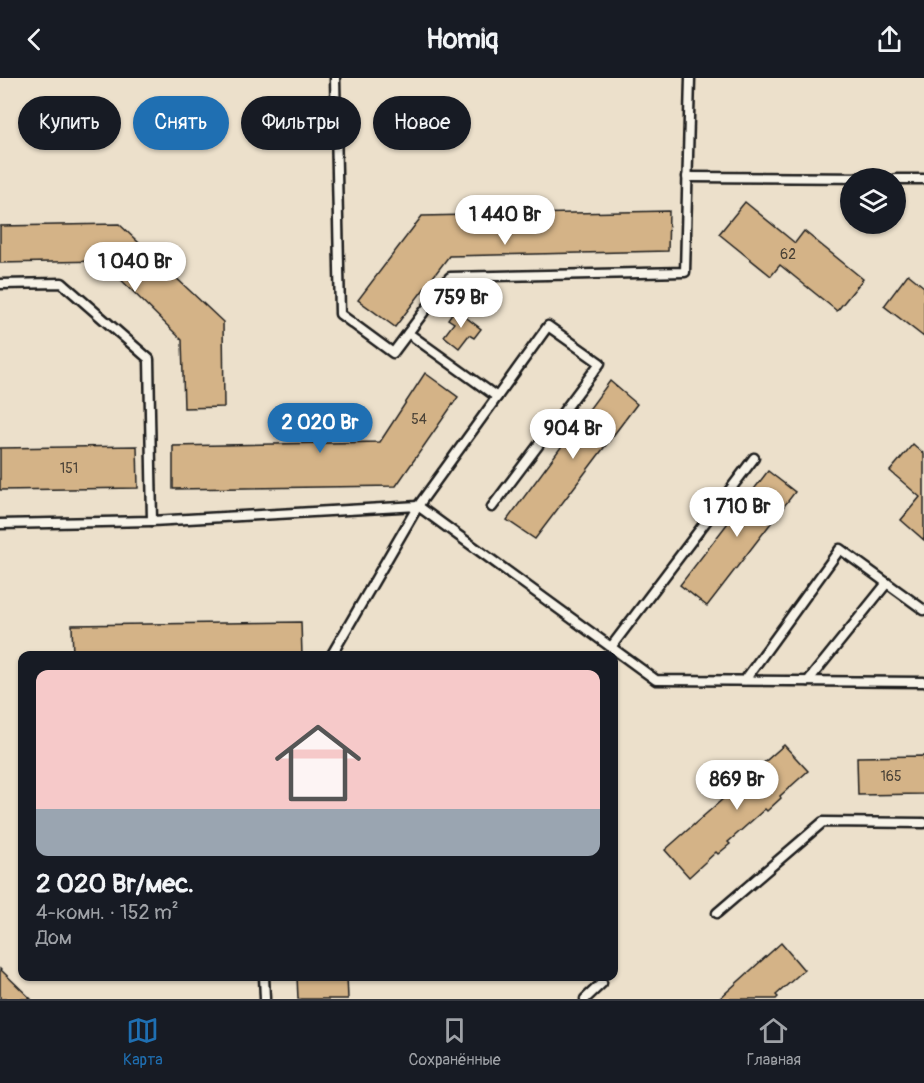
<!DOCTYPE html>
<html lang="ru">
<meta charset="utf-8">
<style>
body{margin:0;font-family:Pangolin,sans-serif;background:#242831;color:#f1f3f6;height:100vh;display:flex;flex-direction:column;font-size:22px;white-space:nowrap}
*{box-sizing:border-box;margin:0}
p{font-size:20px;color:#9ea1a6}
.icon{flex:none;width:33px;height:33px;fill:none;stroke:currentColor;stroke-width:2;stroke-linecap:round;stroke-linejoin:round}
.map{position:relative;flex:1;overflow:hidden}
.details{position:absolute;left:18px;top:573px;width:600px;height:330px;display:flex;flex-direction:column;background:#171b24;border-radius:12px;box-shadow:0 2px 4px #0004}
.details>*{flex:none}
.banner{position:absolute;left:18px;top:18px;width:600px;height:54px;display:flex;gap:12px}
.fabs{position:absolute;left:840px;top:90px;display:grid;gap:12px}
.fabs a{display:grid;place-items:center;width:66px;height:66px;border-radius:50%;background:#171b24;box-shadow:0 2px 4px #0004;font-size:30px}
.price{position:absolute;translate:-50% -51px;padding:0 14px;border-radius:21px;background:#fff;color:#222;font-size:20px;line-height:39px;filter:drop-shadow(0 2px 3px #0008)}
.price::after{content:'';position:absolute;left:50%;top:36px;width:18px;height:14px;margin-left:-9px;background:inherit;clip-path:polygon(0 0,100% 0,50% 100%)}
.price.current{background:#1f6fb2;color:#fff}
ul{padding:0;list-style:none}
li{display:grid;align-content:center;gap:12px;height:318px;padding:0 18px}
li span{display:grid;place-items:center;height:186px;border-radius:12px;color:#555}
li>.icon{margin-inline-start:auto}
span .icon{width:108px;height:108px;fill:#fffc;stroke-width:1}
li b{font-size:26px}
.pill{padding:0 21px;border-radius:27px;background:#171b24;box-shadow:0 2px 4px #0004;font-size:21px;line-height:54px}
.pill.current{background:#1f6fb2;color:#fff}
header{display:flex;justify-content:space-between;align-items:center;height:78px;padding:0 18px;background:#171b24;font-size:27px;font-weight:700}
.dock{display:flex;justify-content:space-around;align-items:center;height:84px;border-top:2px solid #363941;background:#171b24;font-size:16px;color:#9ea1a6}
.dock a{display:grid;justify-items:center;gap:3px}
.dock .current{color:#1f6fb2}
.map>svg:first-child{display:block}
</style>
<header><svg class="icon" aria-label="back" viewBox="0 0 24 24"><path d="M15 5l-7 7 7 7"/></svg>Homiq<svg class="icon" aria-label="share" viewBox="0 0 24 24"><path d="M12 15V3M7 8l5-5 5 5M5 13v7h14v-7"/></svg></header>
<div class="map">
<svg width="924" height="921" viewBox="0 0 924 921">
<rect width="100%" height="100%" fill="#ece0cb"/>
<filter id="ink" filterUnits="userSpaceOnUse"><feTurbulence type="fractalNoise" baseFrequency=".0167" numOctaves="2"/><feDisplacementMap in="SourceGraphic" scale="12" xChannelSelector="R" yChannelSelector="G"/><feConvolveMatrix kernelMatrix="1 2 1 2 8 2 1 2 1" color-interpolation-filters="sRGB"/></filter>
<g filter="url(#ink)">
<!-- building -->
<g fill="#d4b387" stroke="#1c1c1c" stroke-width="1.5">
<polygon points="745,124 795,165 804,153 863,201 837,233 780,187 771,198 719,156"/>
<polygon points="669,133 668,173 449,178 395,249 358,222 422,138"/>
<polygon points="119,146 223,244 224,329 184,330 182,262 102,183 0,185 0,148"/>
<polygon points="908,196 924,209 924,259 884,228"/>
<polygon points="455,231 481,251 474,260 469,257 459,270 444,258 454,245 448,241"/>
<polygon points="425,295 458,319 396,408 173,411 173,368 380,364"/>
<polygon points="610,303 637,326 535,461 507,442"/>
<polygon points="913,366 924,376 924,462 901,442 920,419 890,393"/>
<polygon points="137,368 138,410 0,412 0,370"/>
<polygon points="768,393 795,414 707,528 680,507"/>
<polygon points="301,544 302,578 73,578 72,547"/>
<polygon points="784,667 808,693 780,718 781,720 767,733 765,731 728,764 730,766 718,776 716,774 689,799 665,772"/>
<polygon points="924,678 924,716 858,717 857,679"/>
<polygon points="781,865 804,892 776,917 778,919 776,921 719,921"/>
<polygon points="0,891 31,921 0,921"/>
<polygon points="297,898 347,898 348,921 298,921"/>
</g>
<g fill="none" stroke-linecap="round" stroke-linejoin="round">
<!-- lane casing -->
<g stroke="#1c1c1c" stroke-width="13">
<g id="lane">
<polyline points="335,0 340,236 393,275 408,255"/>
<polyline points="687,99 874,100"/>
<polyline points="896,101 924,101"/>
<polyline points="0,206 62,205 149,281 152,443"/>
<polyline points="492,429 600,285 548,248 497,319"/>
<polyline points="0,446 152,443 418,428 656,602 924,604"/>
<polyline points="611,569 754,380"/>
<polyline points="331,578 418,428 497,319 408,255 450,199 685,194 690,0"/>
<polyline points="745,602 840,471 924,532"/>
<polyline points="808,603 887,505"/>
<polyline points="717,835 823,744 924,745"/>
<polyline points="264,898 265,921"/>
<polyline points="585,921 602,905"/>
</g>
</g>
<!-- lane -->
<use href="#lane" stroke="#f7f3e8" stroke-width="8"/>
</g>
</g>
<g text-anchor="middle" dominant-baseline="central" stroke-width="5" stroke-linejoin="round" paint-order="stroke">
<!-- number labels -->
<g font-size="14" fill="#4a4237">
<text x="788" y="176">62</text>
<text x="419" y="341">54</text>
<text x="69" y="390">151</text>
<text x="891" y="698">165</text>
</g>
</g>
</svg>
<div class="fabs">
<a><svg class="icon" aria-label="layers" viewBox="0 0 24 24"><path d="M12 4l9 5-9 5-9-5zM3 14l9 5 9-5"/></svg></a>
</div>
<b class="price" style="left:505px;top:168px">1 440 Br</b>
<b class="price" style="left:135px;top:215px">1 040 Br</b>
<b class="price" style="left:461px;top:251px">759 Br</b>
<b class="price current" style="left:320px;top:376px">2 020 Br</b>
<b class="price" style="left:573px;top:382px">904 Br</b>
<b class="price" style="left:737px;top:460px">1 710 Br</b>
<b class="price" style="left:737px;top:733px">869 Br</b>
<div class="banner">
<a class="pill">Купить</a>
<a class="pill current">Снять</a>
<a class="pill">Фильтры</a>
<a class="pill">Новое</a>
</div>
<section class="details">
<ul>
<li><span style="background:linear-gradient(#f6c9c9 75%,#9aa5b1 0)"><svg class="icon" aria-label="home" viewBox="0 0 24 24"><path d="M3 11l9-7 9 7M6 9v11h12V9"/></svg></span><div><b>2 020 Br/мес.</b><p>4-комн. · 152 m²</p><p>Дом</p></div></li>
</ul>
</section>
</div>
<nav class="dock">
<a class="current"><svg class="icon" aria-label="map" viewBox="0 0 24 24"><path d="M3 6l6-2 6 2 6-2v14l-6 2-6-2-6 2zM9 4v14M15 6v14"/></svg>Карта</a>
<a><svg class="icon" aria-label="saved" viewBox="0 0 24 24"><path d="M7 4h10v16l-5-4-5 4z"/></svg>Сохранённые</a>
<a><svg class="icon" aria-label="home" viewBox="0 0 24 24"><path d="M3 11l9-7 9 7M6 9v11h12V9"/></svg>Главная</a>
</nav>
